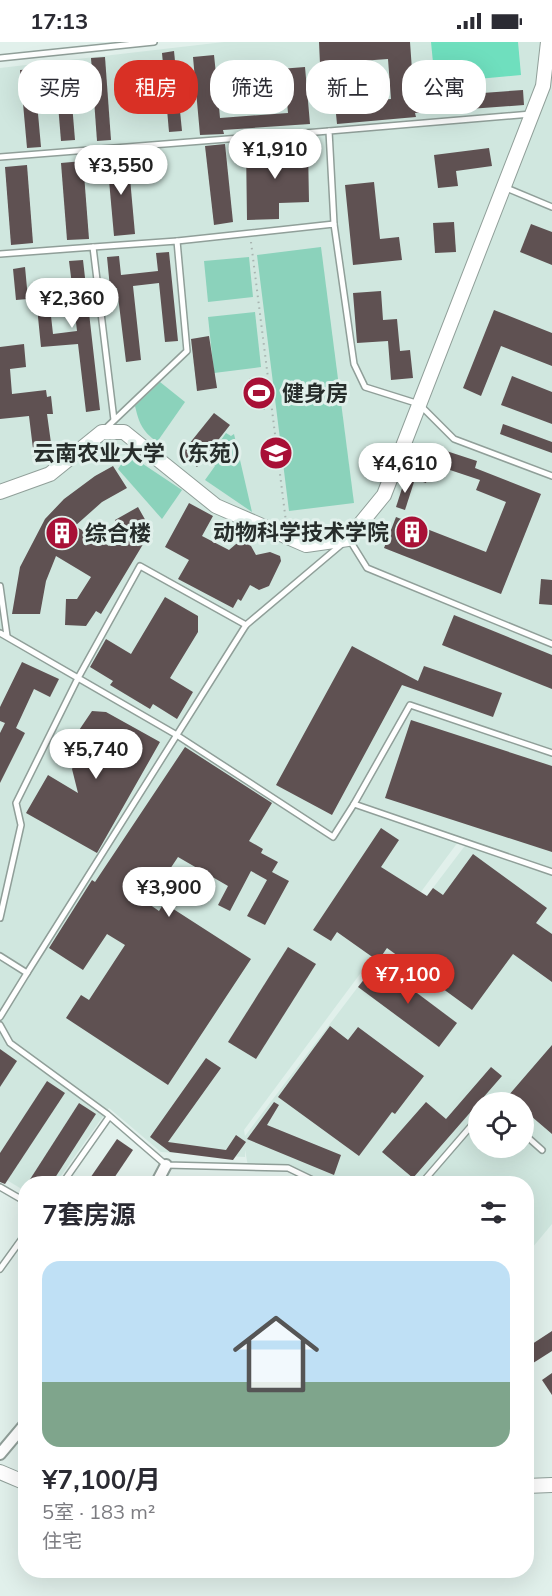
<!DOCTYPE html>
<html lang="zh">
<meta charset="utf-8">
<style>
body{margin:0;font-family:Mulish,"Noto Sans SC",sans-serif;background:#f7f7f7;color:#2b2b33;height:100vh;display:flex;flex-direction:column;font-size:22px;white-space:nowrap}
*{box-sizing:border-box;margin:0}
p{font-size:20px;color:#7c7c81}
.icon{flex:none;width:33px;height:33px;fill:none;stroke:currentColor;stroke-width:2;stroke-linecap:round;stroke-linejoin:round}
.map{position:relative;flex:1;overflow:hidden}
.side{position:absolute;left:18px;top:1134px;width:516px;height:402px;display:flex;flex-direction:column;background:#fff;border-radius:24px;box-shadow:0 6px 24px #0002}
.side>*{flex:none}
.top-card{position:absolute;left:18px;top:18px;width:516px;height:54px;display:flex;gap:12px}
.controls{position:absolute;left:468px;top:1050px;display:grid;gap:12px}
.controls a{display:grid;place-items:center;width:66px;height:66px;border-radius:50%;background:#fff;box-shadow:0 6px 24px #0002;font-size:30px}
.price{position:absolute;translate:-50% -51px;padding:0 14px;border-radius:21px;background:#fff;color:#222;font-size:20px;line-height:39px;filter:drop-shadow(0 2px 3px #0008)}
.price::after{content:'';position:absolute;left:50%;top:36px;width:18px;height:14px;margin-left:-9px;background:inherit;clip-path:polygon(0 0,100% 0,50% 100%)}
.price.active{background:#d93025;color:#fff}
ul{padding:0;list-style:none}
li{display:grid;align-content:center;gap:12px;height:318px;padding:0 24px}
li+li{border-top:2px solid #e1e1e2}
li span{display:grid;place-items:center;height:186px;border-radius:18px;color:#555}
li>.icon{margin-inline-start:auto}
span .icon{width:108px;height:108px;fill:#fffc;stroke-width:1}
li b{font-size:26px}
h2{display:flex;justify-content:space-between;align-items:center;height:72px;padding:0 24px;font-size:26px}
.tag{padding:0 21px;border-radius:24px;background:#fff;box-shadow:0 6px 24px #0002;font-size:21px;line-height:54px}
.tag.active{background:#d93025;color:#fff}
.status{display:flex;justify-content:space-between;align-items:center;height:42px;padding:0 30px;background:#fff;direction:ltr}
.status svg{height:16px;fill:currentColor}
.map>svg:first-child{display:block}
</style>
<div class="status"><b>17:13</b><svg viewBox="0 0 49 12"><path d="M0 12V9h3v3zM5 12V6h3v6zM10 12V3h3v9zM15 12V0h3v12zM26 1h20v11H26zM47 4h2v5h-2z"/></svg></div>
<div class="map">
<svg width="552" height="1554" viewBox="0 0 552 1554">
<rect width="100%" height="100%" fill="#e1f0eb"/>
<!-- built -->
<path fill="#d0e7df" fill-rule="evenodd" d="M224,0H552V827L461,796L244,1088L245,1094L467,801L552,830V1182L527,1212L526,1142L321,1141L288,1126L248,1124L245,1108V1115L161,1110L109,1066L56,1141L26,1142L25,1149L0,1134V26ZM478,1060H524V1106H478Z"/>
<!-- green -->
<g fill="#8bd2bb">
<polygon points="321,205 354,461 289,469 257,213"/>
<polygon points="249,215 253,255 208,260 204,219"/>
<polygon points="255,270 261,325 214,331 208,275"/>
<polygon points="263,334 265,368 256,368 253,335"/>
<path d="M160,340L185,360L157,400C142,389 139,381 135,364Z"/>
<polygon points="226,391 231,394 234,392 252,470 205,438 215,424 207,418"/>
<polygon points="128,412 182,448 162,477 118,427"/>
</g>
<!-- water -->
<polygon fill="#6fdfbe" points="431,0 518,0 521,33 435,41"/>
<!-- building -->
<g fill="#5f5152" fill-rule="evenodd">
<polygon points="319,0 410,0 414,56 523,48 524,63 415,71 416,75 337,82 335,62 391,57 388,17 320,22"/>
<polygon points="174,9 182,89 169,90 162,11"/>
<path d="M214,13L216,32L305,25L310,82L223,88L224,92L200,93L193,15ZM286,48L288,71L220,76L218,54Z"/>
<polygon points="105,15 111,98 97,99 91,16"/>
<polygon points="69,25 75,98 61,99 55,26"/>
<polygon points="34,27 41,105 27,106 20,28"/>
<polygon points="225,102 233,180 214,183 205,104"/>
<polygon points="246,104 278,104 278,107 308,106 309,160 279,161 279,177 247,178"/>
<polygon points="489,106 492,124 456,129 458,144 438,146 434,113"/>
<polygon points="128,114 135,192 114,194 107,116"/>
<polygon points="83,119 89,197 67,198 61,121"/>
<polygon points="27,123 33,201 11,203 5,125"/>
<polygon points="374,140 380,197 399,195 402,218 353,223 345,143"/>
<polygon points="454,180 456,210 435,211 433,181"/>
<polygon points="531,182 552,190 552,223 520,210"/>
<polygon points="169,210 178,299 165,300 159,241 133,244 141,318 126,320 117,246 110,246 107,215 119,214 121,233 158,229 156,211"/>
<path d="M83,218L100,368L86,370L78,302L41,305L36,255L73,251L69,219ZM74,263L77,289L53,292L50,265Z"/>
<polygon points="25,225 28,257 16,258 13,227"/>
<polygon points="381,249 383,278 397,277 400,309 410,308 413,336 391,338 388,299 357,301 353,251"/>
<polygon points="494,268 552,291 552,324 501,304 481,354 463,346"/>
<polygon points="209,294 217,346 197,349 191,297"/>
<polygon points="24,302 26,325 10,327 12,352 46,348 47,355 51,354 53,372 47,372 51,401 62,400 63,410 61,412 34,415 29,374 0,377 0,305"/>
<polygon points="512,334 552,350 552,382 501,363"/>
<polygon points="214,371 230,383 197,425 181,412"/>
<polygon points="503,382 552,400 552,411 500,392"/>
<polygon points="425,402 477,419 475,426 541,452 501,552 384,506 396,475 486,510 506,460 476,448 480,438 432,422 426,441 414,437"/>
<polygon points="113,424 127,446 102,460 75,484 109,504 120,487 115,478 138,465 147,481 143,483 142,497 145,499 101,572 96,569 86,584 65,583 66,557 77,557 91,535 56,514 46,539 40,572 12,572 20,525 45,477 64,457 95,434"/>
<polygon points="405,437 414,440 405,468 396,465"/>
<polygon points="189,461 213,474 202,494 229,508 236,502 243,500 251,504 256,513 270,510 280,514 281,519 269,544 259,548 250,543 241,559 238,557 233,566 178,537 189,518 165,505"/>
<polygon points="541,537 552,538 552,563 539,562"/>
<polygon points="165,555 198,574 198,590 170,636 193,650 177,677 153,662 150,667 110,643 113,639 90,625 106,597 131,612"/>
<polygon points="454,573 552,613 552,647 442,603"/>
<polygon points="352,604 418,639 424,624 502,651 493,675 402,643 332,773 276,743"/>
<polygon points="22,620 59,637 50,655 34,647 16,686 25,691 0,741 0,691 5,681 0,679 0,665"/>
<polygon points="92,669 106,670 160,700 97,811 26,771 48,733 78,751 72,727 76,720 69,703"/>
<polygon points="411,678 552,724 552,810 385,756"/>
<polygon points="185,705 272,761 249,799 263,807 261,811 278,820 272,830 289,839 265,883 247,874 267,838 251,829 230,869 218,863 228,844 178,815 158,845 146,837 136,853 159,869 164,861 251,917 168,1043 66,976 81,953 89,958 125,903 107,892 83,928 49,906 92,838 95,840"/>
<polygon points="381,786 399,798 381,825 427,854 433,846 443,853 473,812 547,866 536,881 552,892 552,940 513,912 472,968 387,906 378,919 337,890 331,899 313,888"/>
<polygon points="288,905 316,922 256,1017 228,1000"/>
<polygon points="377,921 457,981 439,1005 358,945"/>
<polygon points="330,984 348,998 358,985 424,1034 395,1072 392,1070 359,1114 278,1055"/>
<polygon points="552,1003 552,1092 524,1068 524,1060 515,1060 508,1054"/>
<polygon points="0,1007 17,1019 0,1045"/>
<polygon points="206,1016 221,1026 168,1100 226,1108 236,1093 246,1100 233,1118 170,1110 150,1095"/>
<polygon points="491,1025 502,1034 413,1136 382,1110 426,1060 446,1077"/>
<polygon points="47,1039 65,1051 5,1142 0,1140 0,1111"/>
<polygon points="274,1060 279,1063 267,1083 341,1113 334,1133 247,1097"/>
<polygon points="79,1061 96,1072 51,1142 27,1142"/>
<polygon points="117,1097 133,1108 110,1142 86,1142"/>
<polygon points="552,1289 552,1309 530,1323 526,1318 526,1306"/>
<polygon points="552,1331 552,1353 542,1338"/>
</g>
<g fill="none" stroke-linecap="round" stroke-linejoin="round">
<!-- service casing -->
<g stroke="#909f99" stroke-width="8">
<g id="service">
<polyline points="0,16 154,0"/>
<polyline points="0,115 329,89"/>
<polyline points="504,145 552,165"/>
<polyline points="334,182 329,89 531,72"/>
<polyline points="177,199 334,182 354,322 365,345 419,362 454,397 552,434"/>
<polyline points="93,205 177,199 187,309 105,387"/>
<polyline points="0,212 93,205 114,378"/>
<polyline points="349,497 367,526 552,602"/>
<polyline points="0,544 7,594"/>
<polyline points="246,583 140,524 78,636 175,692 333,795 354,762 552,830"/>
<polyline points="0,591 78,636 16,761 21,783 0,876"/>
<polyline points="354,762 410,663 552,711"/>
<polyline points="0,914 27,931 246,583 342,502"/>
<polyline points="0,975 27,931"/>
<polyline points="0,983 10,1001 107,1072 166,1123 288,1126 321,1142"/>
<polyline points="524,1092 542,1108"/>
<polyline points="62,1142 109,1075"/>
<polyline points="421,1142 478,1076"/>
<polyline points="0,1145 26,1160"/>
<polyline points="0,1227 26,1191"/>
</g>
</g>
<!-- minor casing -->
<g stroke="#909f99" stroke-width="14">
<g id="minor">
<polyline points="156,1142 166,1123"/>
<polyline points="0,1412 26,1381"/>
</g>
</g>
<!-- tertiary casing -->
<g stroke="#909f99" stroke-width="16">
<g id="tertiary">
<polyline points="0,450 50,432 102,390 124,390 216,464 306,503 348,497 384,453 543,44 548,0"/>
<polyline points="0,1430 26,1441"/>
<polyline points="526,1444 552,1443"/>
</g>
</g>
<!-- path -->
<polyline stroke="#a8b4b0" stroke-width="2" stroke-dasharray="1.5 4.5" stroke-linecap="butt" points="251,200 286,480"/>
<!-- service -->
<use href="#service" stroke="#fff" stroke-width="5"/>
<!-- minor -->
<use href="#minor" stroke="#fff" stroke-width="10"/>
<!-- tertiary -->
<use href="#tertiary" stroke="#fff" stroke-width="14"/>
</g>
<!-- icons -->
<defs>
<g id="stadium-disc" transform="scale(1.725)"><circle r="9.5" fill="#a81036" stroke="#e1f0eb"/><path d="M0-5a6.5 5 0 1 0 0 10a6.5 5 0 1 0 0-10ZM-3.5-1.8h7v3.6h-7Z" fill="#fff"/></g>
<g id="university-disc" transform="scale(1.725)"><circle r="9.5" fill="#a81036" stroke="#e1f0eb"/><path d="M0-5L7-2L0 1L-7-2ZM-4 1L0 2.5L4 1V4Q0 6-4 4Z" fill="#fff"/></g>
<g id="building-disc" transform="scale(1.725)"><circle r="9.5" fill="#a81036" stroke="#e1f0eb"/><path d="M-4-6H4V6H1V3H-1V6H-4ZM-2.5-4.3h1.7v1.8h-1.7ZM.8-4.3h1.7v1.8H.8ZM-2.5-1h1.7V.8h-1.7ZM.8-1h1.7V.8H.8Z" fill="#fff"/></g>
</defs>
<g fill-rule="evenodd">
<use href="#stadium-disc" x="259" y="351"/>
<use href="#university-disc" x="276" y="411"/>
<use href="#building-disc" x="412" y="490"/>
<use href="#building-disc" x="62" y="491"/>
</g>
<g text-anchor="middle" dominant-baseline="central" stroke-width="6" stroke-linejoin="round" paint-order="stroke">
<!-- poi labels -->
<g font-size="22" font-weight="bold" fill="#272d2b" stroke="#e1f0eb" text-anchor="start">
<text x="282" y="351">健身房</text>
<text x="253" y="411" text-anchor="end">云南农业大学（东苑）</text>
<text x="389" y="490" text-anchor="end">动物科学技术学院</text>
<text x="85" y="491">综合楼</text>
</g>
</g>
</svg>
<div class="controls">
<a><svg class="icon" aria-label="locate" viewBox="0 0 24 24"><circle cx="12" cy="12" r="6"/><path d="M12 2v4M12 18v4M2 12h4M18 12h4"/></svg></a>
</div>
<b class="price" style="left:275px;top:138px">¥1,910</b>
<b class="price" style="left:121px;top:154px">¥3,550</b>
<b class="price" style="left:72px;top:287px">¥2,360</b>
<b class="price" style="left:405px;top:452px">¥4,610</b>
<b class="price" style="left:96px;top:738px">¥5,740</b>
<b class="price" style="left:169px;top:876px">¥3,900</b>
<b class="price active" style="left:408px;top:963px">¥7,100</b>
<div class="top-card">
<a class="tag">买房</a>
<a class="tag active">租房</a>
<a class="tag">筛选</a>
<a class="tag">新上</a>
<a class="tag">公寓</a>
</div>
<section class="side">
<h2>7套房源<svg class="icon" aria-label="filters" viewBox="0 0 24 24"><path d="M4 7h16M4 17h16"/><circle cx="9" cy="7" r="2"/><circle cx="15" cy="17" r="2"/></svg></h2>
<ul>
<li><span style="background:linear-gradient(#bfe0f5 65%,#7fa58c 0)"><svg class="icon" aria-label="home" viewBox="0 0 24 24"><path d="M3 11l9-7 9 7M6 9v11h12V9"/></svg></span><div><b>¥7,100/月</b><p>5室 · 183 m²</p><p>住宅</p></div></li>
</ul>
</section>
</div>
